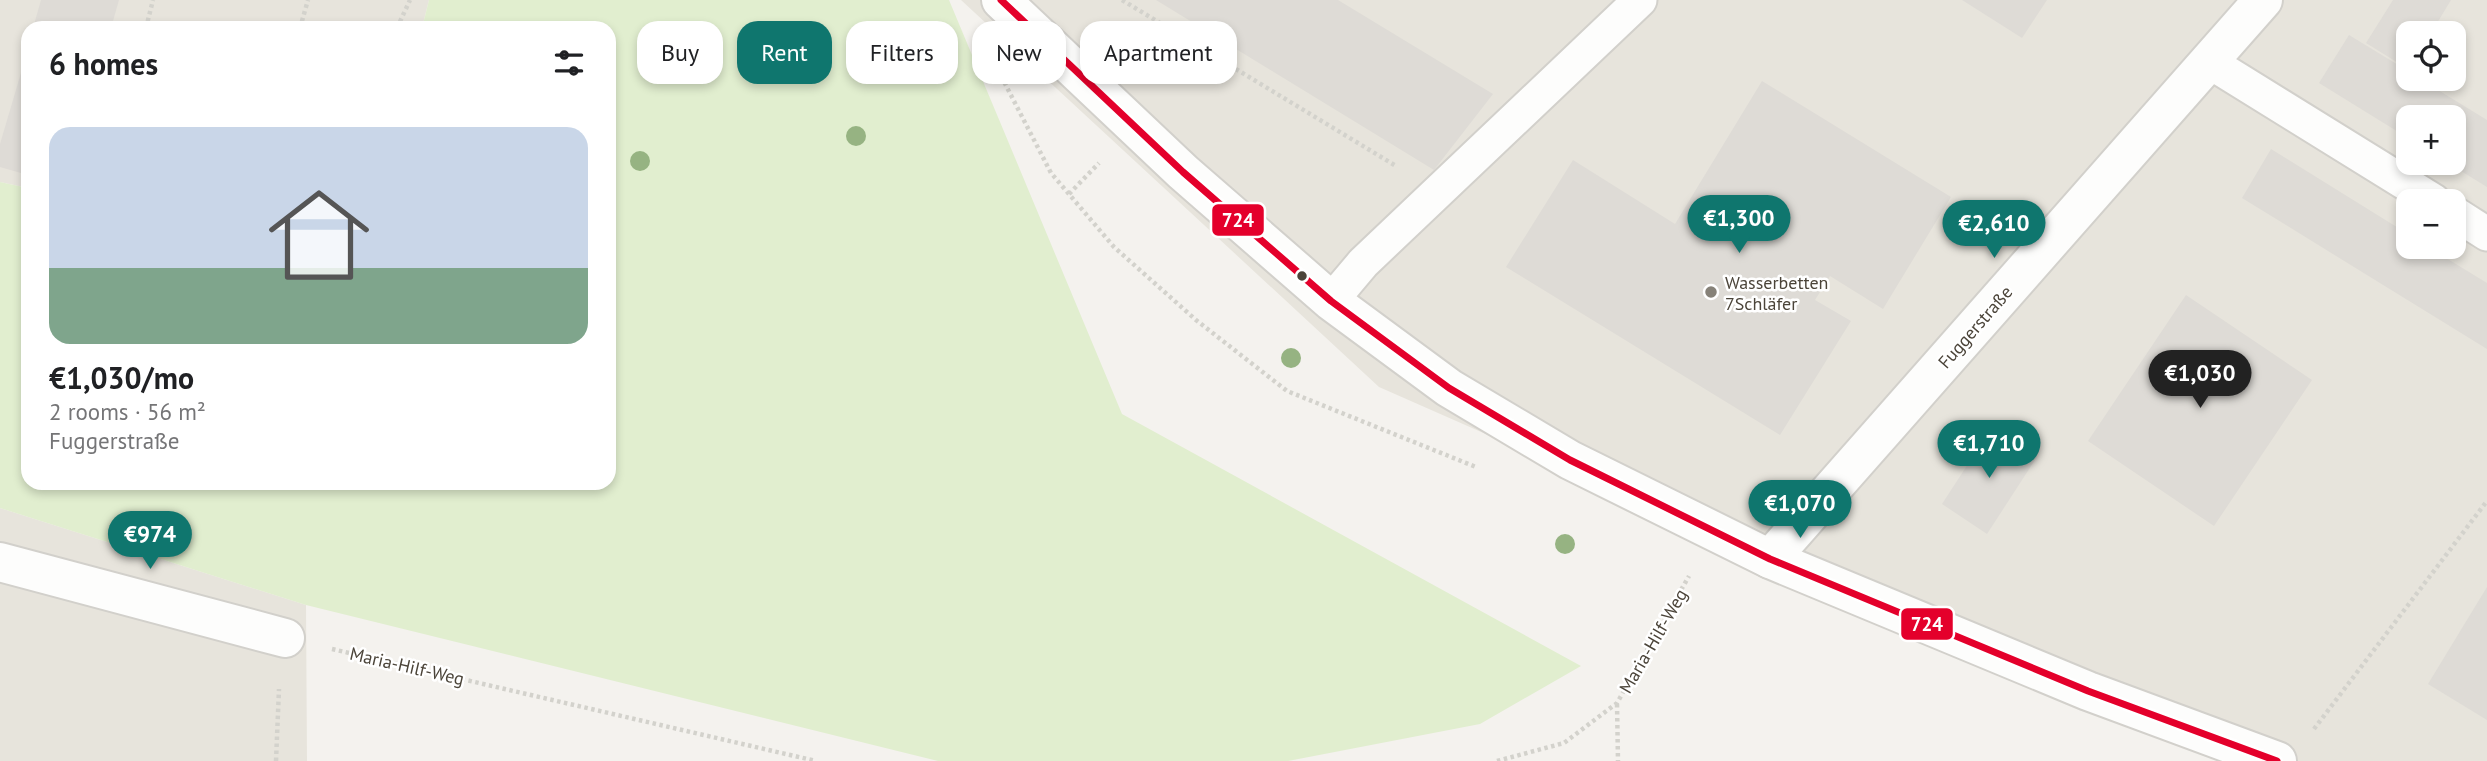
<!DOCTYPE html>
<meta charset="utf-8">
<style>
body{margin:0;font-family:"PT Sans",sans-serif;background:#f6f6f6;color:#202124;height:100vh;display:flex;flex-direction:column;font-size:26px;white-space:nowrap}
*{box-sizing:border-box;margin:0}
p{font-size:23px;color:#757577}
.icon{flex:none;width:38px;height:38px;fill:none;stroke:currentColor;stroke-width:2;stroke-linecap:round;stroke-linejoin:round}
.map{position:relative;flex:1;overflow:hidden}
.side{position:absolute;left:21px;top:21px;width:595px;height:469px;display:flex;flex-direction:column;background:#fff;border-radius:21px;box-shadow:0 4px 10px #0003}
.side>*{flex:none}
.banner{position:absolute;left:637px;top:21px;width:665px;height:63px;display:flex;gap:14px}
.buttons{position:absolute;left:2396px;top:21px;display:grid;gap:14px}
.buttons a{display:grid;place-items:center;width:70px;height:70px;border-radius:14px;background:#fff;box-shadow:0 4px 10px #0003;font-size:35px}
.price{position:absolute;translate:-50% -60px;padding:0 16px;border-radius:24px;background:#0f766e;color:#fff;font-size:23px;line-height:46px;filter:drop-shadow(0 2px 4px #0008)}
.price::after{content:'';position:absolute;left:50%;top:42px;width:21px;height:16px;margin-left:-10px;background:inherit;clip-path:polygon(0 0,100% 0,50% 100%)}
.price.selected{background:#222;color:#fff}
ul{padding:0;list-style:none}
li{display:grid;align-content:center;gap:14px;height:371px;padding:0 28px}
li span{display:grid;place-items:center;height:217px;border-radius:21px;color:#555}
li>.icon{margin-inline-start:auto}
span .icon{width:126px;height:126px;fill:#fffc;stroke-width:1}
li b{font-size:30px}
h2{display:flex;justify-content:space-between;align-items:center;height:84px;padding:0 28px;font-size:30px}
.tag{padding:0 24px;border-radius:21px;background:#fff;box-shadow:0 4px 10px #0003;font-size:24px;line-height:63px}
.tag.selected{background:#0f766e;color:#fff}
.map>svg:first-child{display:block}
</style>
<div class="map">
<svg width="2487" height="761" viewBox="0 0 2487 761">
<rect width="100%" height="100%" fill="#f4f2ee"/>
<!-- residential -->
<g fill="#e7e4dc" fill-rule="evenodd">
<polygon points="0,0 429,0 422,28 28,28 28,188 0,182"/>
<path d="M961,0H2487V761H2227L1379,387ZM2408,33H2454V79H2408ZM2408,117H2454V163H2408ZM2408,201H2454V247H2408Z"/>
<polygon points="0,508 306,605 307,761 0,761"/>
</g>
<!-- green -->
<polygon fill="#e1eecf" points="429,0 949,0 1122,414 1581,666 1480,724 1288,761 938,761 306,605 0,508 0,182 28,188 28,483 609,483 609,28 422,28"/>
<!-- building -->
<g fill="#dedbd6">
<polygon points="41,0 119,0 111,28 33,28"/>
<polygon points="1156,0 1338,0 1493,94 1434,170"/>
<polygon points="1962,0 2047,0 2022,38"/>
<polygon points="2393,0 2451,0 2431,33 2408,33 2408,69 2366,43"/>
<polygon points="2349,35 2408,71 2408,79 2420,79 2487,120 2487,187 2448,163 2454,163 2454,117 2408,117 2408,138 2319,83"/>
<polygon points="28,49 28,175 0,167 0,144"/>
<polygon points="1762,81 1951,197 1883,309 1830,276 1815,300 1851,321 1780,435 1506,267 1573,160 1675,224"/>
<polygon points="2271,149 2408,234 2408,247 2428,247 2487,283 2487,349 2242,198"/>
<polygon points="2186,295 2312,380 2214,526 2088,441"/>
<polygon points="1992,427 2037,457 1987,534 1942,504"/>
<polygon points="2487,587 2487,720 2428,684"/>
</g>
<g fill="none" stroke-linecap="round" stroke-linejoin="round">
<!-- service casing -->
<g stroke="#d2d0cb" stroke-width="37">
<g id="service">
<polyline points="2208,61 2434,201"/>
<polyline points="2454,213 2487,234"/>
<polyline points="1331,301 1363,263 1640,0"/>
</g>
</g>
<!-- minor casing -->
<g stroke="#d2d0cb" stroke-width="42">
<g id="minor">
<polyline points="1770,559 2263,0"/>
<polyline points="0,562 285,638"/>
</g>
</g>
<!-- tertiary casing -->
<g stroke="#d2d0cb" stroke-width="42">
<polyline id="tertiary" points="1001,0 1183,172 1331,301 1449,388 1570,460 1770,559 2088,691 2277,761"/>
</g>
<!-- path -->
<g stroke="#d3d2cc" stroke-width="4.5" stroke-dasharray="3.5 3.5" stroke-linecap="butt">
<polyline points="1122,0 1396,166"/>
<polyline points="146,28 153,0"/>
<polyline points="300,28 308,0"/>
<polyline points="397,28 410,0"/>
<polyline points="998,70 1051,173 1114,247 1196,320 1287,391 1476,467"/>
<polyline points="1069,194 1099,163"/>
<polyline points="332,649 816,761"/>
<polyline points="1617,704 1618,761"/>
<polyline points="2314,729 2487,501"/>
<polyline points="276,761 279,689"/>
<polyline points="1497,761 1564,743 1617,703 1689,576"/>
</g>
<!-- service -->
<use href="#service" stroke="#fdfdfc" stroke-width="33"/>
<!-- minor -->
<use href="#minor" stroke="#fdfdfc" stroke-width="38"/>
<!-- tertiary -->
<use href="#tertiary" stroke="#fdfdfc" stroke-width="38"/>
<!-- bus-1 casing -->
<g stroke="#fff" stroke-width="12">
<polyline id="bus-1" points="1001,0 1183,172 1331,301 1449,388 1570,460 1770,559 2088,691 2277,761"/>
</g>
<!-- bus-1 -->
<use href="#bus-1" stroke="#e4002b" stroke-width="7"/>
</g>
<!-- trees -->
<g fill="#96b382">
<circle cx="856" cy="136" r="10"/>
<circle cx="640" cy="161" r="10"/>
<circle cx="1291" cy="358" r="10"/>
<circle cx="1565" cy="544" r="10"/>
</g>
<!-- markers -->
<circle fill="#4b4439" stroke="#fff" stroke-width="2.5" cx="1302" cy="276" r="6"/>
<circle fill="#868178" stroke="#fff" stroke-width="2.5" cx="1711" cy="292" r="7"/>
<g text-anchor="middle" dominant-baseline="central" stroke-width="5" stroke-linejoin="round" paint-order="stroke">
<!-- poi labels -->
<g font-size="18" fill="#4b4439" stroke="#fff" text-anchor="start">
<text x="1725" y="282">Wasserbetten<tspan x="1725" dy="21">7Schläfer</tspan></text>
</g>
<!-- street labels -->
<g font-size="18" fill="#4b4439" stroke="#fff">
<text transform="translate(1975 327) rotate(-49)">Fuggerstraße</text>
<text transform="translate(1653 641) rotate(-60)">Maria-Hilf-Weg</text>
<text transform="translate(407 666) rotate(13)">Maria-Hilf-Weg</text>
</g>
</g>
<g stroke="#fff" stroke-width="2.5">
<rect x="1211" y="203" width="54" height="34" rx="7" fill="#e4002b"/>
<rect x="1900" y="607" width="54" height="34" rx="7" fill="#e4002b"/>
</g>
<g font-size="19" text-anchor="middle" font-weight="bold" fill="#fff">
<text x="1238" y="227">724</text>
<text x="1927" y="631">724</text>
</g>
</svg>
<div class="buttons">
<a><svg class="icon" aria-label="locate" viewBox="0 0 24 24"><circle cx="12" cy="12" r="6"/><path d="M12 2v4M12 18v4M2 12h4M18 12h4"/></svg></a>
<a>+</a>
<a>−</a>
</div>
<b class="price" style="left:1739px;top:255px">€1,300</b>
<b class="price" style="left:1994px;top:260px">€2,610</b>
<b class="price selected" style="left:2200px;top:410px">€1,030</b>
<b class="price" style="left:1989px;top:480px">€1,710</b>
<b class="price" style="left:1800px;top:540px">€1,070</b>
<b class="price" style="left:150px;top:571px">€974</b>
<div class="banner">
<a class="tag">Buy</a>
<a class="tag selected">Rent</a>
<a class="tag">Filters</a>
<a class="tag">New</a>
<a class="tag">Apartment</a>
</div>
<section class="side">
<h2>6 homes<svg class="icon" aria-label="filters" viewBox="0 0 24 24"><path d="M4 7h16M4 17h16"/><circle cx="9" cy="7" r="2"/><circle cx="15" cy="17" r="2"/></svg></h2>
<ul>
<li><span style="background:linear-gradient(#c9d6e8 65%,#7fa58c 0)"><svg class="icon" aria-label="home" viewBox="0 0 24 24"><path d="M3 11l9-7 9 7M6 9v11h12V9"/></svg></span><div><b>€1,030/mo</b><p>2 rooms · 56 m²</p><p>Fuggerstraße</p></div></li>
</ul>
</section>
</div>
